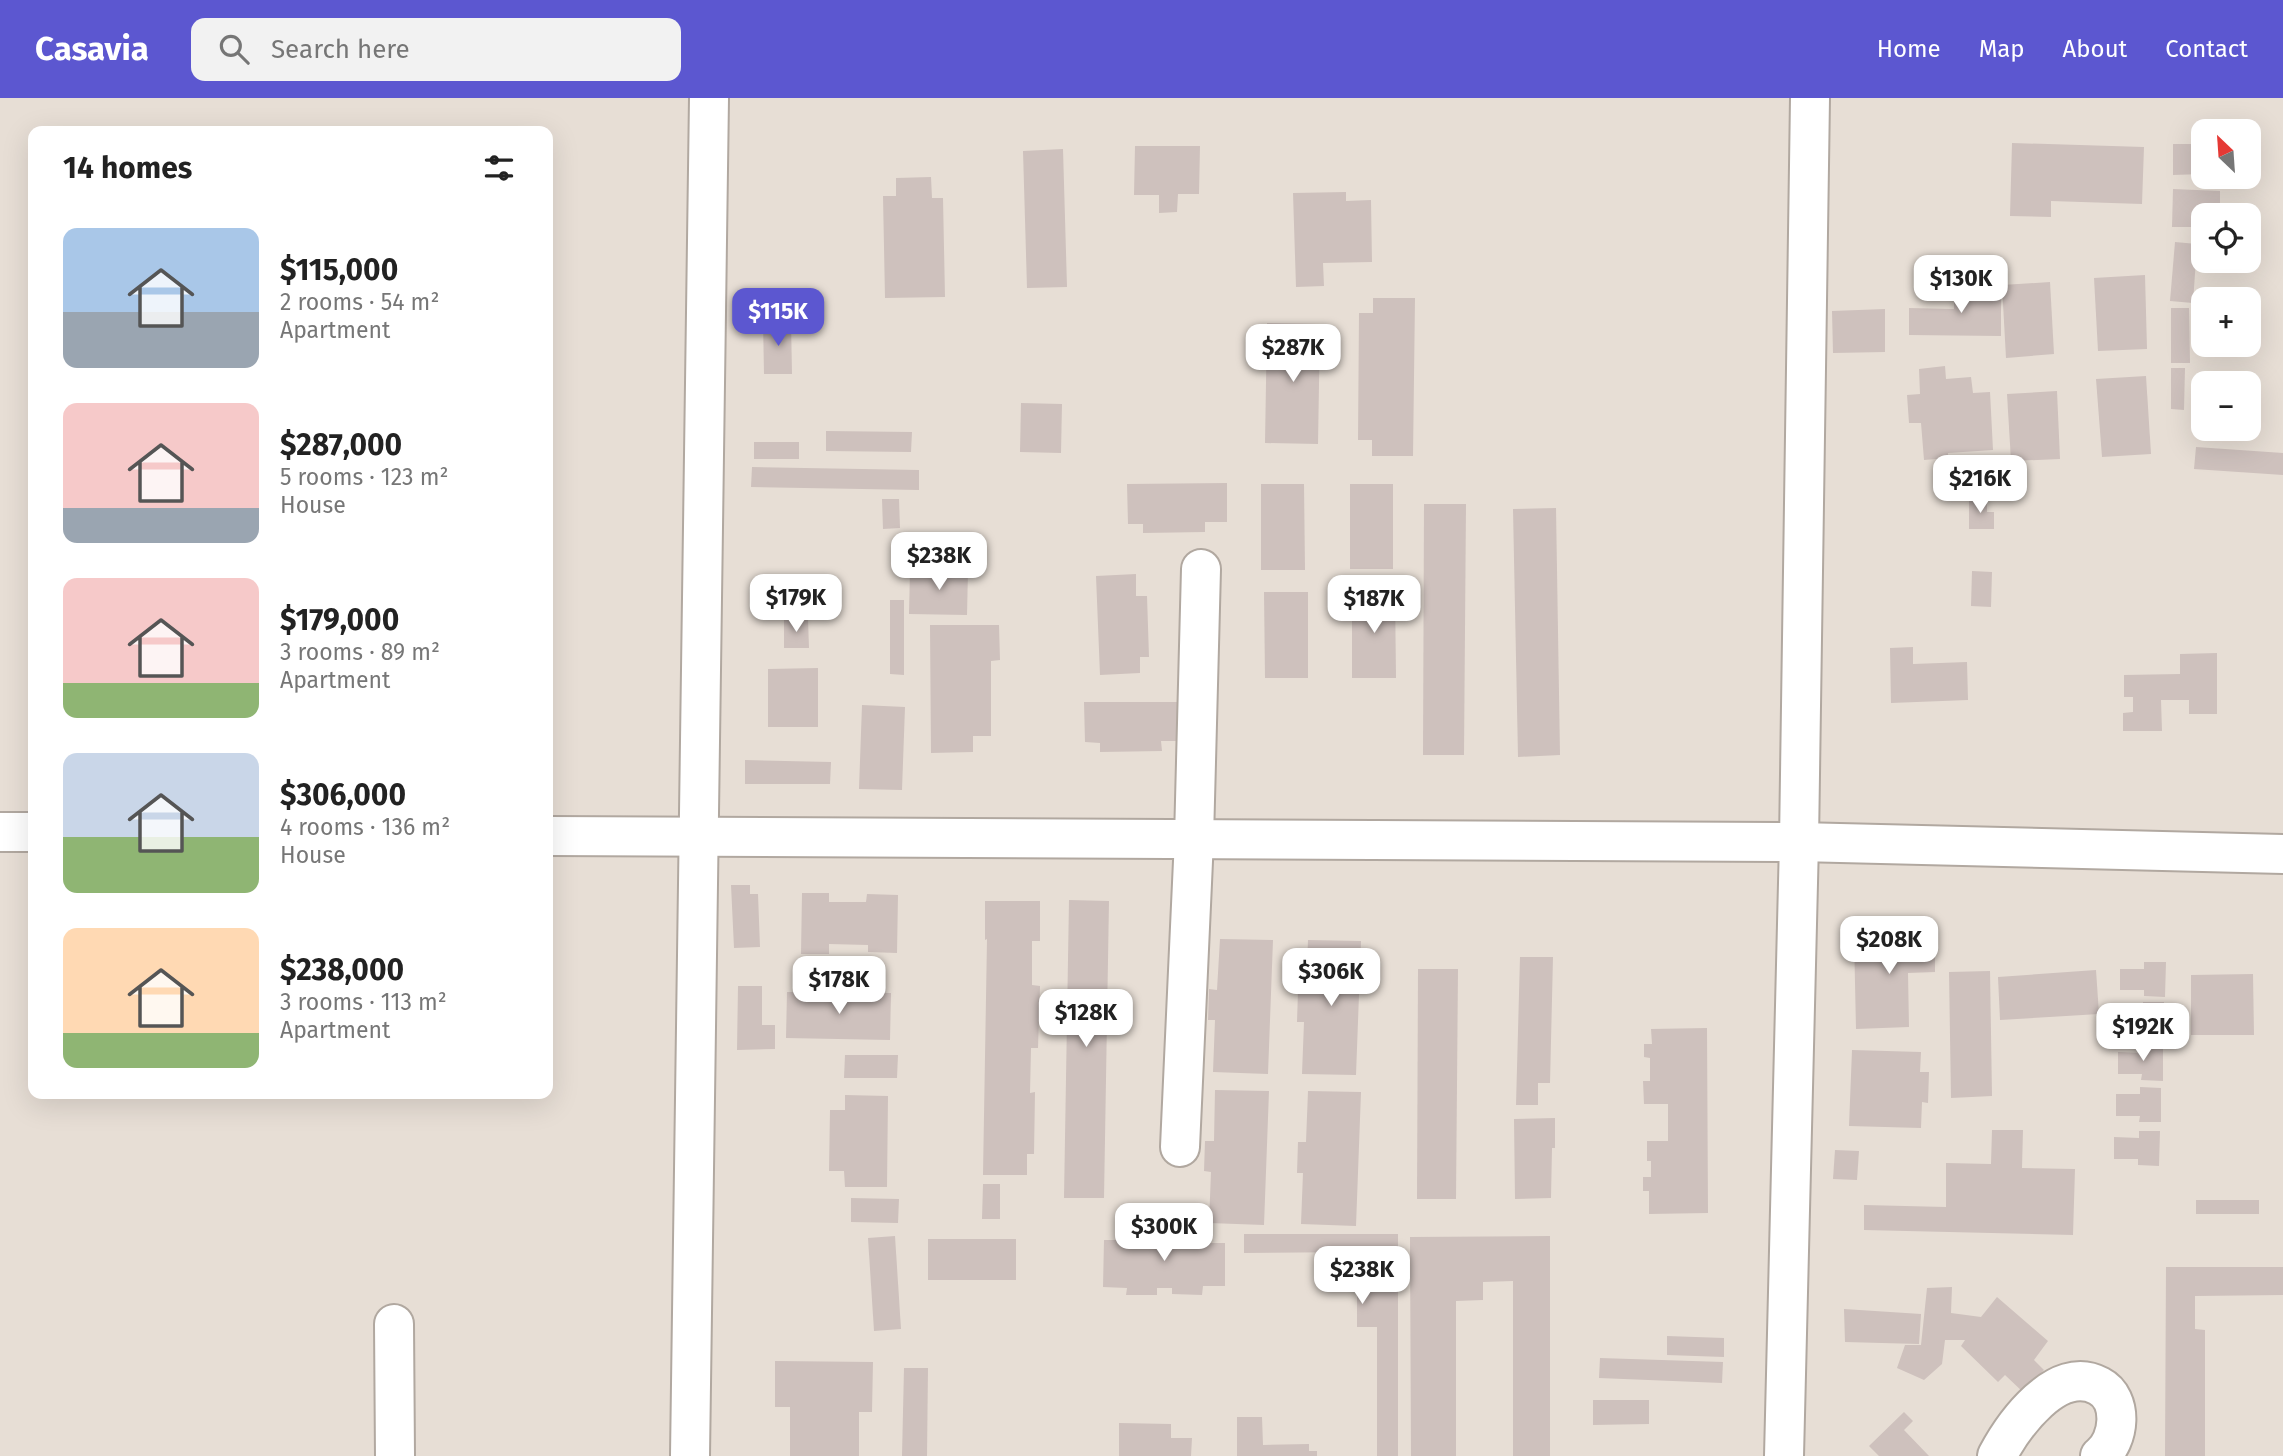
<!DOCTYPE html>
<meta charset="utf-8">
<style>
body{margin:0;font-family:"Fira Sans",sans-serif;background:#f2f2f2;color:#222;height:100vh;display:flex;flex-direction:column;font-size:26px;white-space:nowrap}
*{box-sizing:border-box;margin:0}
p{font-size:23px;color:#767676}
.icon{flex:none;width:38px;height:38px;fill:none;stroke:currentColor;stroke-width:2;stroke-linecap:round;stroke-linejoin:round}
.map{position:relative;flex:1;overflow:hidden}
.side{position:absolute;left:28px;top:28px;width:525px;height:973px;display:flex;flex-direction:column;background:#fff;border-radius:14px;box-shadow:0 7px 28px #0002}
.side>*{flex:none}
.needle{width:46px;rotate:335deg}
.tools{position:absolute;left:2191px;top:21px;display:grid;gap:14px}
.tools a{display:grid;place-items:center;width:70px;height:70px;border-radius:14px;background:#fff;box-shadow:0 7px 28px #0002;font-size:35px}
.price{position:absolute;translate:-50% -60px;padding:0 16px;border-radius:14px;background:#fff;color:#222;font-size:23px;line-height:46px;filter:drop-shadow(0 2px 4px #0008)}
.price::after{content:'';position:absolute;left:50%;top:42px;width:21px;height:16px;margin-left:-10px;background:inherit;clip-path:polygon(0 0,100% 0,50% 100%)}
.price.selected{background:#5c57d0;color:#fff}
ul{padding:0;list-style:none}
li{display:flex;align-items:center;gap:21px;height:175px;padding:0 35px}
li span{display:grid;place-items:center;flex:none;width:196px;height:140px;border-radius:14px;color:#555}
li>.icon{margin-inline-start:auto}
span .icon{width:84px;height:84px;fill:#fffc;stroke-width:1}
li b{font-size:30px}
h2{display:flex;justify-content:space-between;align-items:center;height:84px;padding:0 35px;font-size:30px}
header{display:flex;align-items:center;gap:42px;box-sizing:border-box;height:98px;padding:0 35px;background:#5c57d0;color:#fff}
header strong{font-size:33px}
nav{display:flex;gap:38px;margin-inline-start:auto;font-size:24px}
.search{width:490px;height:63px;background:#f2f2f2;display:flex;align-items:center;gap:18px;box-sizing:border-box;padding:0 24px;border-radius:14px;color:#767676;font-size:26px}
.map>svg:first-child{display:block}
</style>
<header>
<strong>Casavia</strong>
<div class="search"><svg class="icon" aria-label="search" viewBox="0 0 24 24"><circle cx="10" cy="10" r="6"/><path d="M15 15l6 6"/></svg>Search here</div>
<nav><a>Home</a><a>Map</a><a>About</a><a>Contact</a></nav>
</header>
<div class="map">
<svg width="2283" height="1358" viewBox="0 0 2283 1358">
<rect width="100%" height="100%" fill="#e7ded5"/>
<!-- building -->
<g fill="#cec1bd">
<polygon points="2012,45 2144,49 2142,106 2051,103 2051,119 2010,118"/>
<polygon points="2173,46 2203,46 2203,76 2173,77"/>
<polygon points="1135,48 1200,48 1199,96 1178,96 1177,114 1159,115 1159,97 1134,97"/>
<polygon points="1063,51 1067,189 1027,190 1023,53"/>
<polygon points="931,79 932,100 943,100 945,199 885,200 883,98 896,98 896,80"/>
<polygon points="2173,91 2220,93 2220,117 2203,117 2203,129 2172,129"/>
<polygon points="1346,94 1346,103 1371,102 1372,164 1323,165 1324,188 1296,189 1293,95"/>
<polygon points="2175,144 2197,146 2193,205 2170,203"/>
<polygon points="2145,177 2147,251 2098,253 2094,180"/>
<polygon points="2050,184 2054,256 2006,260 2002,187"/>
<polygon points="1954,189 2001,190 2001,238 1909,237 1909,210 1954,211"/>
<polygon points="1373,200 1415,200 1413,358 1372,358 1372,342 1358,342 1359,215 1373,215"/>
<polygon points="2171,210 2189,210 2190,265 2171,265"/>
<polygon points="1885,211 1885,254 1833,255 1832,213"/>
<polygon points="763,223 791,223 792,276 764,276"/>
<polygon points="1267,225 1320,226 1318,346 1265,345"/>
<polygon points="1945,268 1946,281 1971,279 1973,295 1990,294 1993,352 1948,355 1948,360 1924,362 1921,325 1909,325 1907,297 1920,296 1919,271"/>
<polygon points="2171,270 2185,270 2184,312 2171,311"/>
<polygon points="2146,278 2151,356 2102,359 2096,281"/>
<polygon points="2057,293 2060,361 2011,363 2007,296"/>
<polygon points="1021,305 1062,306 1061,355 1020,354"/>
<polygon points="826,333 912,334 911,354 826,353"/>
<rect x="754" y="344" width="45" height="17"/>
<polygon points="2196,349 2283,355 2283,377 2194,371"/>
<polygon points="752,369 919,372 919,392 751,389"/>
<polygon points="1227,385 1227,424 1205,424 1205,434 1143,435 1143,426 1128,426 1127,386"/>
<polygon points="1261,386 1304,386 1305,472 1261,472"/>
<rect x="1350" y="386" width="43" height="85"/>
<polygon points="1969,400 1987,400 1987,414 1994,414 1994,431 1969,431"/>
<polygon points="882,401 899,401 900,430 883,431"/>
<polygon points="1424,406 1466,406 1464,657 1423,657"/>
<polygon points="1556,410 1560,657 1518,659 1513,411"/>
<polygon points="910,472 968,473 967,517 909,516"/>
<polygon points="1972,473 1992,474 1991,509 1971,508"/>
<polygon points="1136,476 1136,498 1147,498 1149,559 1140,559 1140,575 1100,577 1096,478"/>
<polygon points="1264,494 1308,494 1308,580 1265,580"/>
<polygon points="1395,494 1396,580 1352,580 1352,495"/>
<polygon points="890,502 904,502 904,577 890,576"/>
<polygon points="808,521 809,550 784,550 784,522"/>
<polygon points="930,527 999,527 1000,562 991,563 991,638 973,638 973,654 931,655"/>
<polygon points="1913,549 1913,566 1967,564 1968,602 1891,605 1890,550"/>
<polygon points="2217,555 2217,616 2189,616 2189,602 2161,602 2162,633 2123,633 2123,615 2133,614 2133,599 2124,599 2124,577 2180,576 2180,556"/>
<polygon points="818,570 818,629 768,629 768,571"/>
<polygon points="1084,604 1183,604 1184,643 1161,643 1162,653 1100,654 1100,645 1085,644"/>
<polygon points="862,607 905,609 902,692 859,691"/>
<polygon points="745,662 831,664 830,686 745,686"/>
<polygon points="731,787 750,787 750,796 758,796 760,849 734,850"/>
<polygon points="802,795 829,795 829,804 866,804 867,796 898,797 897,855 868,854 868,847 829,846 829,856 801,856"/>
<polygon points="1069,802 1109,803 1104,1100 1064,1100"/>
<polygon points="985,803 1040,803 1040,843 1032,843 1032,887 1040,888 1038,950 1031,950 1030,995 1035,994 1034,1056 1027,1056 1027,1077 983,1077 987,841 985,842"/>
<polygon points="1935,835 1935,874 1908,875 1909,929 1856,931 1854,838"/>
<polygon points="1220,841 1273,842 1268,976 1213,974 1215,922 1208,922 1209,891 1217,892"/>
<polygon points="1308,842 1361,843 1356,977 1302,976 1304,924 1297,924 1298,893 1306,893"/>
<polygon points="1520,859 1553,859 1550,985 1538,985 1538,1007 1516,1007"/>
<polygon points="2144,864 2166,864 2165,899 2144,898 2144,892 2120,892 2120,871 2144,871"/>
<polygon points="1418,871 1458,871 1456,1101 1417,1101"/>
<polygon points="2096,872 2099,916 2000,922 1998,879"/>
<polygon points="1990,873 1992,998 1951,1000 1949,874"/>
<polygon points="2253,876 2254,937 2191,937 2191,877"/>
<polygon points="738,888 762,888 762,927 775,927 775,951 737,952"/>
<polygon points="787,894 891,895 890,942 786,940"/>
<polygon points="2143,904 2164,904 2164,940 2142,939 2142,933 2119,933 2119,911 2143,911"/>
<polygon points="1707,930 1708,1115 1649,1116 1649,1093 1643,1093 1643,1079 1651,1079 1651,1063 1647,1063 1647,1043 1668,1043 1668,1006 1644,1006 1643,983 1650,983 1650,960 1644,959 1644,946 1652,946 1651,931"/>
<polygon points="2142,948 2163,948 2163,983 2141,982 2142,976 2118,976 2118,954 2142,955"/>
<polygon points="1852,952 1921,954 1920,974 1929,974 1928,1005 1922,1004 1921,1030 1849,1028"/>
<polygon points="845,957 898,957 897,980 844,980"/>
<polygon points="2140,989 2161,990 2161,1024 2139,1024 2140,1018 2116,1018 2116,996 2140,996"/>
<polygon points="1215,992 1269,993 1264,1127 1209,1125 1211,1074 1204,1073 1205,1043 1214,1043"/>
<polygon points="1308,993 1361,994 1356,1128 1301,1126 1303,1075 1297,1075 1298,1044 1306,1044"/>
<polygon points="845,997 888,998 887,1089 845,1089 844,1073 829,1073 830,1012 845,1012"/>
<polygon points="1555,1020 1555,1050 1552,1050 1551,1100 1515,1101 1514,1021"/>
<polygon points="1992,1032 2023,1032 2022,1070 2075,1071 2073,1137 1864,1132 1864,1107 1946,1109 1946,1065 1991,1066"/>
<polygon points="2139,1033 2160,1033 2159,1068 2138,1067 2138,1061 2114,1061 2114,1039 2139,1040"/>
<polygon points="1835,1052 1859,1053 1857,1082 1833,1081"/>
<polygon points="983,1086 1000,1086 1000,1121 982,1121"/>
<polygon points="851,1100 899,1101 898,1125 851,1124"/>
<rect x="2196" y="1102" width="63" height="14"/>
<polygon points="1131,1134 1200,1134 1200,1145 1225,1145 1225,1188 1203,1188 1202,1197 1172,1196 1172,1190 1157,1190 1157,1197 1126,1197 1127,1190 1103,1189 1104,1142 1132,1142"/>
<polygon points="1244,1136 1398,1136 1398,1358 1377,1358 1377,1229 1357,1229 1357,1154 1244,1155"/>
<polygon points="895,1138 901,1231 874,1233 868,1140"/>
<polygon points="1550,1138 1550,1358 1513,1358 1513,1183 1483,1184 1483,1202 1456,1203 1456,1358 1411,1358 1410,1139"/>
<rect x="928" y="1141" width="88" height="41"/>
<polygon points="1316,1162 1338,1162 1339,1183 1316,1183"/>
<polygon points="2166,1169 2283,1169 2283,1197 2195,1198 2195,1231 2205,1232 2205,1358 2165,1358"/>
<polygon points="1952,1189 1951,1215 1981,1219 1997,1199 2048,1243 2034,1262 2044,1272 2024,1295 2005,1277 1998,1284 1961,1248 1965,1242 1945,1242 1942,1266 1924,1282 1897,1270 1905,1247 1921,1247 1927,1190"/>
<polygon points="1844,1211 1921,1216 1919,1246 1845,1244"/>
<polygon points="1667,1238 1724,1240 1724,1259 1667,1257"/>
<polygon points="1600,1260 1723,1264 1722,1285 1599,1280"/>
<polygon points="775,1263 873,1264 872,1314 859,1314 859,1358 790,1358 790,1309 775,1309"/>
<polygon points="904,1270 928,1270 927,1358 902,1358"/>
<polygon points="1593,1302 1649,1302 1649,1326 1593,1327"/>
<polygon points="1904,1314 1913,1323 1904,1332 1929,1358 1879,1358 1869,1348"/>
<polygon points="1237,1319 1262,1319 1263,1347 1309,1346 1309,1353 1317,1353 1317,1358 1237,1358"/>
<polygon points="1119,1325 1171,1326 1171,1340 1192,1340 1191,1358 1119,1358"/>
</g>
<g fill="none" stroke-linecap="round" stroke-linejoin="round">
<!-- minor casing -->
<g stroke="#b1a8a0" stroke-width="42">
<g id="minor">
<polyline points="0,734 33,734"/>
<polyline points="548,738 1799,744 2283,756"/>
<polyline points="1180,1049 1194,741 1201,471"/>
<polyline points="394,1226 395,1358"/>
<polyline points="690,1358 709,0"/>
<polyline points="1784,1358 1799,744 1810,0"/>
<path d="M1997,1358C2013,1328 2057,1265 2099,1288C2124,1301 2120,1343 2100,1358"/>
</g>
</g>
<!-- minor -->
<use href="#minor" stroke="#fff" stroke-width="38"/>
</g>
</svg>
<div class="tools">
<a><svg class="needle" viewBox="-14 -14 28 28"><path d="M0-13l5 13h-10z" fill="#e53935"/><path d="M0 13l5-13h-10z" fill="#767676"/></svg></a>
<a><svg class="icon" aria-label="locate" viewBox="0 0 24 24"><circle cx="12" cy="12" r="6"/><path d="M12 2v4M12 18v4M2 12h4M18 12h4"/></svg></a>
<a>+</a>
<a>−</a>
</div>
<b class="price" style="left:1961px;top:217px">$130K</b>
<b class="price selected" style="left:778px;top:250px">$115K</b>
<b class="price" style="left:1293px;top:286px">$287K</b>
<b class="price" style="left:1980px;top:417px">$216K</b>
<b class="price" style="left:939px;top:494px">$238K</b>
<b class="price" style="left:796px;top:536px">$179K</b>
<b class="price" style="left:1374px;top:537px">$187K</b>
<b class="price" style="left:1889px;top:878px">$208K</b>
<b class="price" style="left:1331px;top:910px">$306K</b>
<b class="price" style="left:839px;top:918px">$178K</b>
<b class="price" style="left:1086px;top:951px">$128K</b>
<b class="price" style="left:2143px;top:965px">$192K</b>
<b class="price" style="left:1164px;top:1165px">$300K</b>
<b class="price" style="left:1362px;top:1208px">$238K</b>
<section class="side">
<h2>14 homes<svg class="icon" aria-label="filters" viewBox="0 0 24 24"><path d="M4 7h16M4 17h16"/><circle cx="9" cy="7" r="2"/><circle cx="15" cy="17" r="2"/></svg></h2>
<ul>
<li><span style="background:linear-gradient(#a9c7e8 60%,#9aa5b1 0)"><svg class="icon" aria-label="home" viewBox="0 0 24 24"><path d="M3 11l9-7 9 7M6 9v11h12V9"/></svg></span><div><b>$115,000</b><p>2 rooms · 54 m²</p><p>Apartment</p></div></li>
<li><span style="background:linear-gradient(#f6c9c9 75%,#9aa5b1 0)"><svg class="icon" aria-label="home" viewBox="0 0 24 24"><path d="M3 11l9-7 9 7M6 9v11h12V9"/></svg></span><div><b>$287,000</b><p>5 rooms · 123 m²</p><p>House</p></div></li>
<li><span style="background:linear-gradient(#f6c9c9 75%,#8fb573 0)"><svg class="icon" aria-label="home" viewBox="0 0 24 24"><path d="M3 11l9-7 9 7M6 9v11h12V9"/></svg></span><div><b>$179,000</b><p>3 rooms · 89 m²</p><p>Apartment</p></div></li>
<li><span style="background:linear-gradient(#c9d6e8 60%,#8fb573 0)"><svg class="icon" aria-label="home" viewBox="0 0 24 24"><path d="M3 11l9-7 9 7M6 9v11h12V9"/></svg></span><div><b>$306,000</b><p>4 rooms · 136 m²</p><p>House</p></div></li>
<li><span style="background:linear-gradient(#ffd9b3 75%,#8fb573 0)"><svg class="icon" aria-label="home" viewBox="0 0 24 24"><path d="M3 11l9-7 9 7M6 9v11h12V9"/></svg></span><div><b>$238,000</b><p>3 rooms · 113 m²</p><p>Apartment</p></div></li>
</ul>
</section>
</div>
